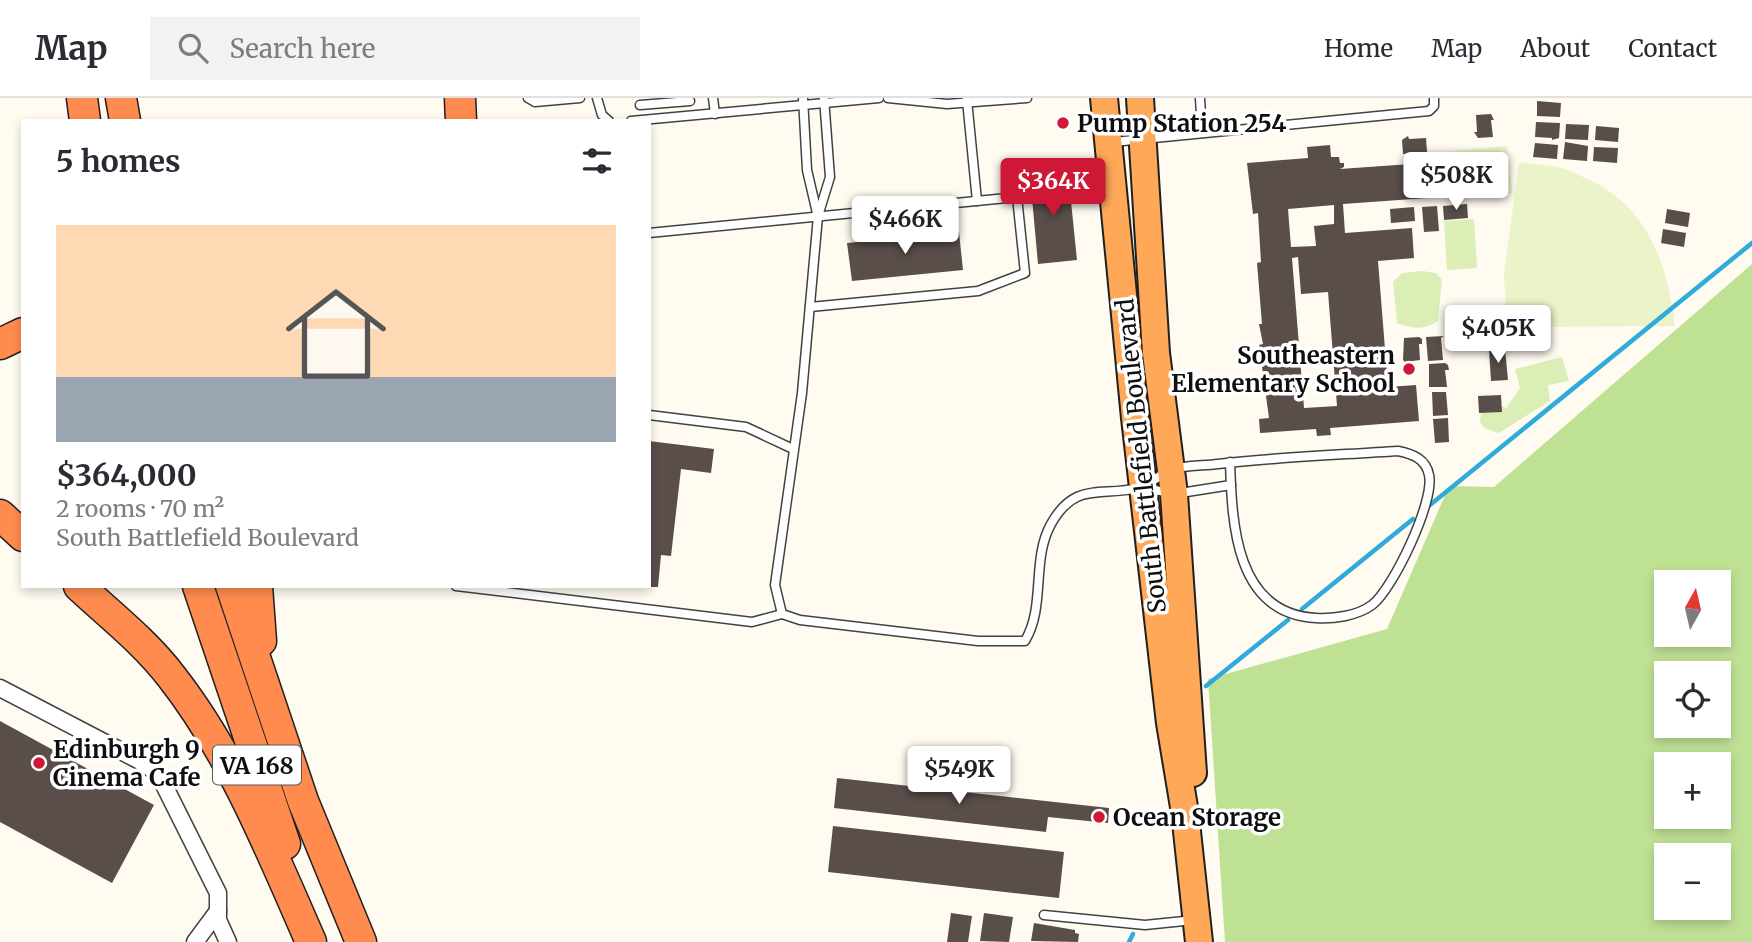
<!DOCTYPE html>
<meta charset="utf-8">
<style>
body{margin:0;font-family:Merriweather,serif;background:#f2f2f3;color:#2b2b33;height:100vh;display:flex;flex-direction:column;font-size:26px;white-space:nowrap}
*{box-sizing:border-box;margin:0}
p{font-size:23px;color:#7c7c81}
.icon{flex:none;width:38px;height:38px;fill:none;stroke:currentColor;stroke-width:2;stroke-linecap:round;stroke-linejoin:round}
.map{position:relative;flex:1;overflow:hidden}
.details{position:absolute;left:21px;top:21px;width:630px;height:469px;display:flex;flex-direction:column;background:#fff;border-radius:0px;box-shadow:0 4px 10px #0003}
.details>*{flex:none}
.needle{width:46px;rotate:8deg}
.buttons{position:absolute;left:1654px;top:472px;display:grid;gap:14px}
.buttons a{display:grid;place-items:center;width:77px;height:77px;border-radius:0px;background:#fff;box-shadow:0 4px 10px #0003;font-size:35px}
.price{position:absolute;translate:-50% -60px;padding:0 16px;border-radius:7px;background:#fff;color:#222;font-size:23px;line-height:46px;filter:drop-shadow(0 2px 4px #0008)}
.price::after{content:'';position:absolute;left:50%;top:42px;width:21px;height:16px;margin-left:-10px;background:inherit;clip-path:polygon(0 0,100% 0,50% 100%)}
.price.current{background:#ce1836;color:#fff}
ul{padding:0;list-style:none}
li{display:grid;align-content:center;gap:14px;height:371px;padding:0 35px}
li+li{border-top:2px solid #e1e1e2}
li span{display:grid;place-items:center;height:217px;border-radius:0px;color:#555}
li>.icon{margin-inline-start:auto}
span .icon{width:126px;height:126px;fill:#fffc;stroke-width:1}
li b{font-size:30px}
h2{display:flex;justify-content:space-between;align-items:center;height:84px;padding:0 35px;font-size:30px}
header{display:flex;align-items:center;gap:42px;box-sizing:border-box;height:98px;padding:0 35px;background:#fff;border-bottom:2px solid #e1e1e2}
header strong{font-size:33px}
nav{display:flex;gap:38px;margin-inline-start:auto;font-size:24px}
.search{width:490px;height:63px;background:#f2f2f3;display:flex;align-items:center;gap:18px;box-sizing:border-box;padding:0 24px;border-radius:0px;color:#7c7c81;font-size:26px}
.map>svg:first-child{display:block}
</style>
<header>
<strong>Map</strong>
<div class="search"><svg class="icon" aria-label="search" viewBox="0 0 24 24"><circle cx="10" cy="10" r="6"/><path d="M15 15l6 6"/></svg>Search here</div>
<nav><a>Home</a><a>Map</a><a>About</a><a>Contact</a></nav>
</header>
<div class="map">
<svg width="1752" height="844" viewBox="0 0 1752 844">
<rect width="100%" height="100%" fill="#fffbf1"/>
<!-- green -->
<g fill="#daeeb6">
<polygon points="1474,121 1477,170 1447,172 1444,123"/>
<path d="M1422,173L1436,175L1442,182L1438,223C1424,232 1413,231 1397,225L1393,184L1402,175Z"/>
<circle cx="1479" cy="233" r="13"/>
<polygon points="1562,259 1569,283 1548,287 1550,303 1499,335 1484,330 1480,324 1481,314 1497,306 1506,310 1520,290 1515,271"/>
</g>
<!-- forest -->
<path fill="#bfe194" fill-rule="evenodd" d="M1752,166V844H1225L1208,581L1387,531L1449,388L1494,389ZM1666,485H1718V537H1666ZM1666,576H1718V628H1666ZM1666,667H1718V719H1666ZM1666,758H1718V810H1666Z"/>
<!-- pitch -->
<g fill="#ebf4c9">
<polygon points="1507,48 1512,95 1448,102 1443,54"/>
<path d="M1519,64C1532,66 1545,66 1557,69C1566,70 1574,75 1583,79C1647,106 1667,163 1675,228L1519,229L1506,217L1504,176Z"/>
</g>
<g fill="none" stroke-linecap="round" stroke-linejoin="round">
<!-- stream -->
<g stroke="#2fabdb" stroke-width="4.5">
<polyline points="1430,407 1752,145"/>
<polyline points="1302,511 1413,421"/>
<polyline points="1206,588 1288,522"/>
<polyline points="1129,844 1133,836"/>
</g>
</g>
<!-- building -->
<g fill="#594e4a" fill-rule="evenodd">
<polygon points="1537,3 1561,5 1560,19 1537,18"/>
<polygon points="1491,16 1494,22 1491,22 1493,39 1478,40 1474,34 1477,34 1476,17"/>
<polygon points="1536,24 1560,25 1559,40 1552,42 1552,40 1535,39"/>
<polygon points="1566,26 1589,27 1588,42 1565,41"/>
<polygon points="1596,28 1619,30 1618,44 1595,42"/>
<polygon points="1408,38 1409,41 1426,40 1427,54 1403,56 1402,42"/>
<polygon points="1565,44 1588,48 1587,63 1563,61"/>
<polygon points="1535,45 1558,47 1557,61 1533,59"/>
<path d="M1330,47L1331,59H1339L1340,65H1344V69L1340,71L1439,64V77H1443L1444,86H1440L1441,99L1343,106L1345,135L1412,130L1414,160L1378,163L1388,289L1416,287L1419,323L1330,330L1331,337L1317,338L1316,331L1260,335L1259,321L1269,320L1259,247L1263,246L1259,226H1262L1257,165L1261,164L1258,115L1253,116L1247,65L1308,60L1307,49ZM1334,107V126L1314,128L1316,148L1291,149L1288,111ZM1298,159L1301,196L1328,194L1337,308L1304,310L1292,160Z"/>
<polygon points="1594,49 1618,50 1617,65 1593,63"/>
<polygon points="1068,74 1077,162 1038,166 1030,78"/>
<polygon points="1467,106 1468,120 1444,122 1443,108"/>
<polygon points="1437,108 1439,133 1424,134 1422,109"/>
<polygon points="1414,109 1415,123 1391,125 1390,111"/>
<polygon points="1667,111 1690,115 1688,129 1665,125"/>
<polygon points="1663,131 1686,135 1684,149 1661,145"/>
<polygon points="959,134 963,172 852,183 847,145 891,141 891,137 915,135 916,138"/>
<polygon points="1444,238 1441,240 1443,262 1428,263 1426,239"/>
<polygon points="1419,239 1422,241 1422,246 1419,246 1420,262 1405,264 1403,262 1404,240"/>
<polygon points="1505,251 1508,282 1491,283 1489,252"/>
<polygon points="1445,265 1448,267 1449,272 1445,272 1447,289 1429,289 1429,266"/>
<polygon points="1432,294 1446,294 1448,317 1433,318"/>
<polygon points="1501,297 1502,314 1479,315 1478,298"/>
<polygon points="1448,320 1449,344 1435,345 1433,321"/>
<polygon points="649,343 714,351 711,375 681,371 671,458 661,457 658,489 649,489"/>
<polygon points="0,623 154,707 112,785 0,724"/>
<polygon points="837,680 1109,710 1108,725 1048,719 1046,734 834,710"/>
<polygon points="833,728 1064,754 1059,800 828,774"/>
<polygon points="951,815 972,818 968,844 947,844"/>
<polygon points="984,815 1013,819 1009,844 980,843"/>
<polygon points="1034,825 1075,832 1075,835 1079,836 1078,844 1031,843"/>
</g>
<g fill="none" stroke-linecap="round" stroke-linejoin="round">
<!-- service casing -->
<g stroke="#424242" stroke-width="11">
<g id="service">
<polyline points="528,0 535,4 580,0"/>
<polyline points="597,0 602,17 609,23"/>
<polyline points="713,0 715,16"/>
<polyline points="803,0 807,72 817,115"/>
<path d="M824,0L830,79L818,118L802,295L775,487L782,516L800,522L978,543H1025C1046,508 1031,462 1051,426C1075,383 1100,399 1138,390C1150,387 1159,377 1170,372C1184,367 1203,368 1218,366C1277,359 1338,357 1398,353C1413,356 1426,361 1429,377C1435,403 1393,491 1372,507C1357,518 1334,521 1316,520C1235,516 1232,425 1230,364"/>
<polyline points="888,0 947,6 1027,0"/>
<polyline points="1200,0 1202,35"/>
<polyline points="967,2 977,103"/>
<polyline points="640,7 690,3"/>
<polyline points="631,23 879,0"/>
<polyline points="1113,44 1429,13 1434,8 1434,0"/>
<polyline points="649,135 1017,99 1025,175 978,193 810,209"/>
<polyline points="649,317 746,329 793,351"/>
<polyline points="1146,390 1174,396 1231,387"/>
<polyline points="456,488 752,524 782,516"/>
<polyline points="1044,817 1145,827 1194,822"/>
</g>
</g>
<!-- minor casing -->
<g stroke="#424242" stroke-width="19">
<g id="minor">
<polyline points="0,590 140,663 158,675 218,795 218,822 228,844"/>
<polyline points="195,844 218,813"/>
</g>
</g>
<!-- trunk casing -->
<g stroke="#202020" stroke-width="30">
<g id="trunk">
<polyline points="1104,0 1135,320 1170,625 1185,715 1199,844"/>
<polyline points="1140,0 1156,255 1174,396 1193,675"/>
</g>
</g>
<!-- motorway casing -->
<g stroke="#202020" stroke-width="33">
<g id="motorway">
<polyline points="82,0 85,23"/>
<polyline points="121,0 125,23"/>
<polyline points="460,0 461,23"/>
<polyline points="0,246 23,235"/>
<polyline points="0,417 23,438"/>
<path d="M79,488C110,517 145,544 171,578C233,657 271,753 311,844"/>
<polyline points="198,488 285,746"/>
<polyline points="231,488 303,703 361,844"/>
<polyline points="257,488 261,543"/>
</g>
</g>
<!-- service -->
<use href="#service" stroke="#fff" stroke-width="8"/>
<!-- minor -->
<use href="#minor" stroke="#fff" stroke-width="16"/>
<!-- trunk -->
<use href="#trunk" stroke="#ffa858" stroke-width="26"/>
<!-- motorway -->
<use href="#motorway" stroke="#ff8b4f" stroke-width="30"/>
</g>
<!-- markers -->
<g fill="#ce1836" stroke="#fff" stroke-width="2.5">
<circle cx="1063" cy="25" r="7"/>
<circle cx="1409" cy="271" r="7"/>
<circle cx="39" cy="665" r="7"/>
<circle cx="1099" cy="719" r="7"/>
</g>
<g text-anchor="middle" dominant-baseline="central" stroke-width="7" stroke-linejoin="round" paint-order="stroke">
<!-- shield labels -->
<rect fill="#fff" stroke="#575757" stroke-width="2" x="213" y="647.5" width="88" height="39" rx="5"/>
<g font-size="23" font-weight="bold" fill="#0f0f0f">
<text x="257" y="667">VA 168</text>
</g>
<!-- poi labels -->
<g font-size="24" font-weight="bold" fill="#0f0f0f" stroke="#fff" text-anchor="start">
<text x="1077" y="25">Pump Station 254</text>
<text x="1395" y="257" text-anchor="end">Southeastern<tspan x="1395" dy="28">Elementary School</tspan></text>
<text x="53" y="651">Edinburgh 9<tspan x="53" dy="28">Cinema Cafe</tspan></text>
<text x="1113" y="719">Ocean Storage</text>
</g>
<!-- street labels -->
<g font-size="24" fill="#0f0f0f" stroke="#fff">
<text transform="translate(1141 358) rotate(-96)">South Battlefield Boulevard</text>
</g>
</g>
</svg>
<div class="buttons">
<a><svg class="needle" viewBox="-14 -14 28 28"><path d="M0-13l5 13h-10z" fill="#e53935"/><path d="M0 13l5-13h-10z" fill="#7c7c81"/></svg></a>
<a><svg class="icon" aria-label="locate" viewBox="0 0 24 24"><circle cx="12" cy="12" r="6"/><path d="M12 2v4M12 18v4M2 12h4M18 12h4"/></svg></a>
<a>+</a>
<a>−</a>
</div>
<b class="price" style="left:1456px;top:114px">$508K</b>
<b class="price current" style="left:1053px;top:120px">$364K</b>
<b class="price" style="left:905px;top:158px">$466K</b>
<b class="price" style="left:1498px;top:267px">$405K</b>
<b class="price" style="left:959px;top:708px">$549K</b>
<section class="details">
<h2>5 homes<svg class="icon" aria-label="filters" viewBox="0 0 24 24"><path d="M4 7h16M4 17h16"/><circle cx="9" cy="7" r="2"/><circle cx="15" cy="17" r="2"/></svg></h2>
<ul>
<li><span style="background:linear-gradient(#ffd9b3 70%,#9aa5b1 0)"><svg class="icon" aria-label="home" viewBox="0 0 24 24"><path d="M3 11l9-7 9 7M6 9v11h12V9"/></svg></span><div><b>$364,000</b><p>2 rooms · 70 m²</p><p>South Battlefield Boulevard</p></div></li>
</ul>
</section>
</div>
